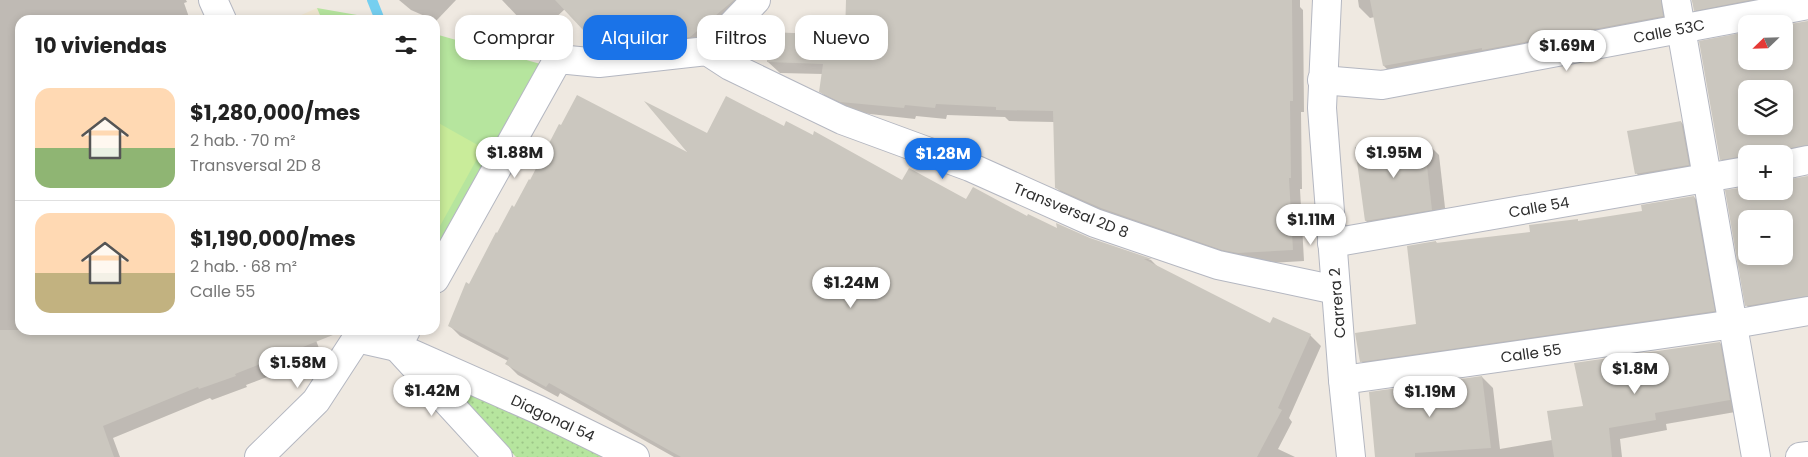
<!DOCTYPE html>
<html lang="es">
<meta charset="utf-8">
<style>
body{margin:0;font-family:Poppins,sans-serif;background:#f6f6f6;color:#222;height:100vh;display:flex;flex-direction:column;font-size:19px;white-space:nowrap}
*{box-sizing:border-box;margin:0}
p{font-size:16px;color:#767676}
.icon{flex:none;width:28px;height:28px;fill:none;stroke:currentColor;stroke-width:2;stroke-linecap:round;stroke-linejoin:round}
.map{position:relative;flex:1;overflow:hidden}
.panel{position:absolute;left:15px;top:15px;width:425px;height:320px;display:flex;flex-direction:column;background:#fff;border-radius:15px;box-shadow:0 2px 8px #0003}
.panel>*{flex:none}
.hud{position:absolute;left:455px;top:15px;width:475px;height:45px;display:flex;gap:10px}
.needle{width:32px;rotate:247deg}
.tools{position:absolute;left:1738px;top:15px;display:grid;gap:10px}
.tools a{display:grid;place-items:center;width:55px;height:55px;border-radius:10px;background:#fff;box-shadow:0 2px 8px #0003;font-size:25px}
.price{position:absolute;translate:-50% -42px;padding:0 11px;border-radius:18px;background:#fff;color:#222;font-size:16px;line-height:32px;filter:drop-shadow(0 1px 2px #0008)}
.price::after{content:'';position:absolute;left:50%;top:30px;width:15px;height:11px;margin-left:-8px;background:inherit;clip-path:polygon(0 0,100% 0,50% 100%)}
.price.on{background:#1a73e8;color:#fff}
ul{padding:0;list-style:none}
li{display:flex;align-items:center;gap:15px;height:125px;padding:0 20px}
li+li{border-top:1px solid #e0e0e0}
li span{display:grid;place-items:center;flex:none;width:140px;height:100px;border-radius:15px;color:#555}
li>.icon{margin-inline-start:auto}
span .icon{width:60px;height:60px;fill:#fffc;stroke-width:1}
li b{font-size:21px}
h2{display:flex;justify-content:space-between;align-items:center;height:60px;padding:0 20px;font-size:21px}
.chip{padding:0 18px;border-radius:15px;background:#fff;box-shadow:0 2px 8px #0003;font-size:18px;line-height:45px}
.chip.on{background:#1a73e8;color:#fff}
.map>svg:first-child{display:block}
</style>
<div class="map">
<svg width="1808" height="457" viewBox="0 0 1808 457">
<defs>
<pattern id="grass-dots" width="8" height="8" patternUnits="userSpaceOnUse" patternTransform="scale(1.25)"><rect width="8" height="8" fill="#b6e59e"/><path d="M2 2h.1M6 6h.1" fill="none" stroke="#9dc588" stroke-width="1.8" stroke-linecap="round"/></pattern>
</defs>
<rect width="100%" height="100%" fill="#efe9e1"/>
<!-- education -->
<polygon fill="#f0e6d1" points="317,8 322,20 290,20"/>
<!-- grass -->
<polygon fill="url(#grass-dots)" points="449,386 535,420 606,457 516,457"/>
<!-- park -->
<g fill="#b6e59e">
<polygon points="317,8 380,19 383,20 322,20"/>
<polygon points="435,34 544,65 435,266"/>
</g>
<!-- pitch -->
<polygon fill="#c9ec9a" points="435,121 483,148 435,235"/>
<!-- shadow -->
<g fill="#0003" fill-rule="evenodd">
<polygon points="0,0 186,0 187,2 184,3 190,20 20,20 20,330 312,330 322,356 246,385 247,387 212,400 210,398 113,438 120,457 0,457"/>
<polygon points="399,0 456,0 436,21 411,10"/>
<polygon points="502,0 757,0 701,48 679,50 659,27 626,56 611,57 565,9 536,36"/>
<polygon points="847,0 1300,0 1300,7 1303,10 1304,112 1301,112 1302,189 1300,189 1304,261 1251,264 1068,199 1057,188 1054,122 1009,121 1005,117 947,115 946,119 916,116 915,119 852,112 832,103 820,91 823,74 780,73 768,62 847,36"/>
<polygon points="1358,0 1677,0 1674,28 1395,77 1384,66 1375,17 1370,18 1359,7"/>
<polygon points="1692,0 1808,0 1706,21 1695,10"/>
<path d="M1808,22V158L1784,154H1746V168L1732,171L1721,159L1701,42L1746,34V61H1784V27ZM1746,89H1784V126H1746Z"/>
<polygon points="1681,122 1692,134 1700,176 1648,185 1637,174 1629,132"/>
<polygon points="784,128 903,182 1027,218 1058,231 1089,239 1151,260 1160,269 1271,325 1310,335 1321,346 1289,418 1292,422 1278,449 1295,457 674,457 560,393 558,397 518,375 507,364 508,361 460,336 449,325 498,234 515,208 692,155 708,134"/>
<polygon points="1424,140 1439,155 1447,225 1381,236 1366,221 1357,148"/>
<path d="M1808,177V308L1758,317L1747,306L1727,191L1746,188V191H1784V181ZM1746,219H1784V256H1746Z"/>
<polygon points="1694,197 1705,208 1725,322 1372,372 1361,361 1417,325 1436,242 1438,244 1531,233 1579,222 1644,212"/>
<polygon points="1720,343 1731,354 1741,411 1666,424 1667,430 1620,439 1622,457 1378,457 1482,377 1493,388 1500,449 1552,440 1584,407"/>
</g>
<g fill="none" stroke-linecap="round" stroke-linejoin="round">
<!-- stream -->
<polyline stroke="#75cff0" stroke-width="10" points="372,0 380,20"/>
</g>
<!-- building -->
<g fill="#cbc7bf" fill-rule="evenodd">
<polygon points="555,0 734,0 690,37 667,40 648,17 615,46 599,47"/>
<polygon points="846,0 1292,0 1293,101 1290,101 1291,178 1289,178 1293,250 1238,253 1222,250 1101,208 1055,188 1053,111 996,110 996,107 936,104 935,108 905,105 904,108 840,102 819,92 823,64 767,62 768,32 845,35"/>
<polygon points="1370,0 1661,0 1663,16 1482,50 1482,48 1383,66"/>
<polygon points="1692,0 1750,0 1694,11"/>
<path d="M1808,21V145L1781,150L1773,154H1746V156L1720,160L1699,41L1746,32V61H1784V25ZM1746,89H1784V126H1746Z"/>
<polygon points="577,95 687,152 644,101 707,133 726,96 784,126 786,121 813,135 814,131 902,180 909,168 966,199 973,187 1027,216 1028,214 1057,228 1056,223 1090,238 1152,259 1144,259 1270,323 1273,317 1311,334 1278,408 1282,410 1257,457 681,457 549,383 546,387 505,364 509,358 448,326 466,282 469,284 496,232 497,233 512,205 514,207 529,179 530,180 559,124 561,125"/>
<polygon points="1681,121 1689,165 1635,174 1627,131"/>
<polygon points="1424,139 1432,210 1365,221 1355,147"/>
<path d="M1808,176V296L1745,306L1725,190L1746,187V191H1784V180ZM1746,219H1784V256H1746Z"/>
<polygon points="1694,196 1715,311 1360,362 1355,333 1416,324 1407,246 1436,241 1436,243 1530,232 1529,225 1578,219 1578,221 1642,211 1641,205"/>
<polygon points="0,330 342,330 343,331 235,374 236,376 199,389 198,387 103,426 114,457 0,457"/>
<polygon points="1720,342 1730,400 1655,413 1656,420 1609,428 1612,457 1554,457 1547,411 1583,406 1574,363"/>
<polygon points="1482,376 1491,448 1415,453 1415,457 1375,457 1369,392"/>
</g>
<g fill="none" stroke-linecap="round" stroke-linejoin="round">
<!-- minor casing -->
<g stroke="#b4b7c1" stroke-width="30">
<g id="minor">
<polyline points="213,0 222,20"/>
<polyline points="1327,0 1322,108 1343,380 1351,457"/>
<polyline points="1676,0 1756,457"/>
<polyline points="707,51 756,0"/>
<polyline points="1322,80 1382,85 1808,5"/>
<polyline points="1784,165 1808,160"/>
<polyline points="1332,243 1746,171"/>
<polyline points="435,279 558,59 599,63 707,51 730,66 842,120 970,167 1095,223 1218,265 1336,290"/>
<polyline points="406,330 397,347 498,457"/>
<polyline points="357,338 397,347 539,410 635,457"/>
<polyline points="1343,380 1734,324 1808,311"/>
<polyline points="259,457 316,401 357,338"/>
<polyline points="1800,457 1808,456"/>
</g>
</g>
<!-- minor -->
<use href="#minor" stroke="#fff" stroke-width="28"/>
</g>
<g text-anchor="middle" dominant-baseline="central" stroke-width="5" stroke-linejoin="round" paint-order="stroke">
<!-- street labels -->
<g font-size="15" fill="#2e2e2e" stroke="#fff">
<text transform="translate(1669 31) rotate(-11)">Calle 53C</text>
<text transform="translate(1539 207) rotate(-10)">Calle 54</text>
<text transform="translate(1071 210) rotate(22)">Transversal 2D 8</text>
<text transform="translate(1337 303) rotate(-95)">Carrera 2</text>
<text transform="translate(1531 353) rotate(-8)">Calle 55</text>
<text transform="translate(553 418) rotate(25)">Diagonal 54</text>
</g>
</g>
</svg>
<div class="tools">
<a><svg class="needle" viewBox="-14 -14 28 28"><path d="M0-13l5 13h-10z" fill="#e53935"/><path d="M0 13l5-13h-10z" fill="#767676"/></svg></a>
<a><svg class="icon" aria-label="layers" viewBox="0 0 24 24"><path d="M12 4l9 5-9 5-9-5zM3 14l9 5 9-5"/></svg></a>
<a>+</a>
<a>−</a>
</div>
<b class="price" style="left:1567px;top:72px">$1.69M</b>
<b class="price" style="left:515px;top:179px">$1.88M</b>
<b class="price" style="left:1394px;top:179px">$1.95M</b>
<b class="price on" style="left:943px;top:180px">$1.28M</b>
<b class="price" style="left:1311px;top:246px">$1.11M</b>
<b class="price" style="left:851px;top:309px">$1.24M</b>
<b class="price" style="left:298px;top:389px">$1.58M</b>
<b class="price" style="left:1635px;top:395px">$1.8M</b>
<b class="price" style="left:432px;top:417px">$1.42M</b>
<b class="price" style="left:1430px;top:418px">$1.19M</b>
<div class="hud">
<a class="chip">Comprar</a>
<a class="chip on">Alquilar</a>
<a class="chip">Filtros</a>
<a class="chip">Nuevo</a>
</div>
<section class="panel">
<h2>10 viviendas<svg class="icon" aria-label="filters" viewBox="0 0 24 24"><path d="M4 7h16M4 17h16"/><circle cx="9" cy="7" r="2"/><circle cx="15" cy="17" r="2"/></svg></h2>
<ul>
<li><span style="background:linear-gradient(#ffd9b3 60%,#8fb573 0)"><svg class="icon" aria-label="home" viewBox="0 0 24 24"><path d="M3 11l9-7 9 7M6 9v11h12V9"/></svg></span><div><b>$1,280,000/mes</b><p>2 hab. · 70 m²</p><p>Transversal 2D 8</p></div></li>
<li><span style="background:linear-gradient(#ffd9b3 60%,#c2b280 0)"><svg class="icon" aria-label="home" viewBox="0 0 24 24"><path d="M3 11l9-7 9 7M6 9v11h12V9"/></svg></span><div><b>$1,190,000/mes</b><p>2 hab. · 68 m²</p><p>Calle 55</p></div></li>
</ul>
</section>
</div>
